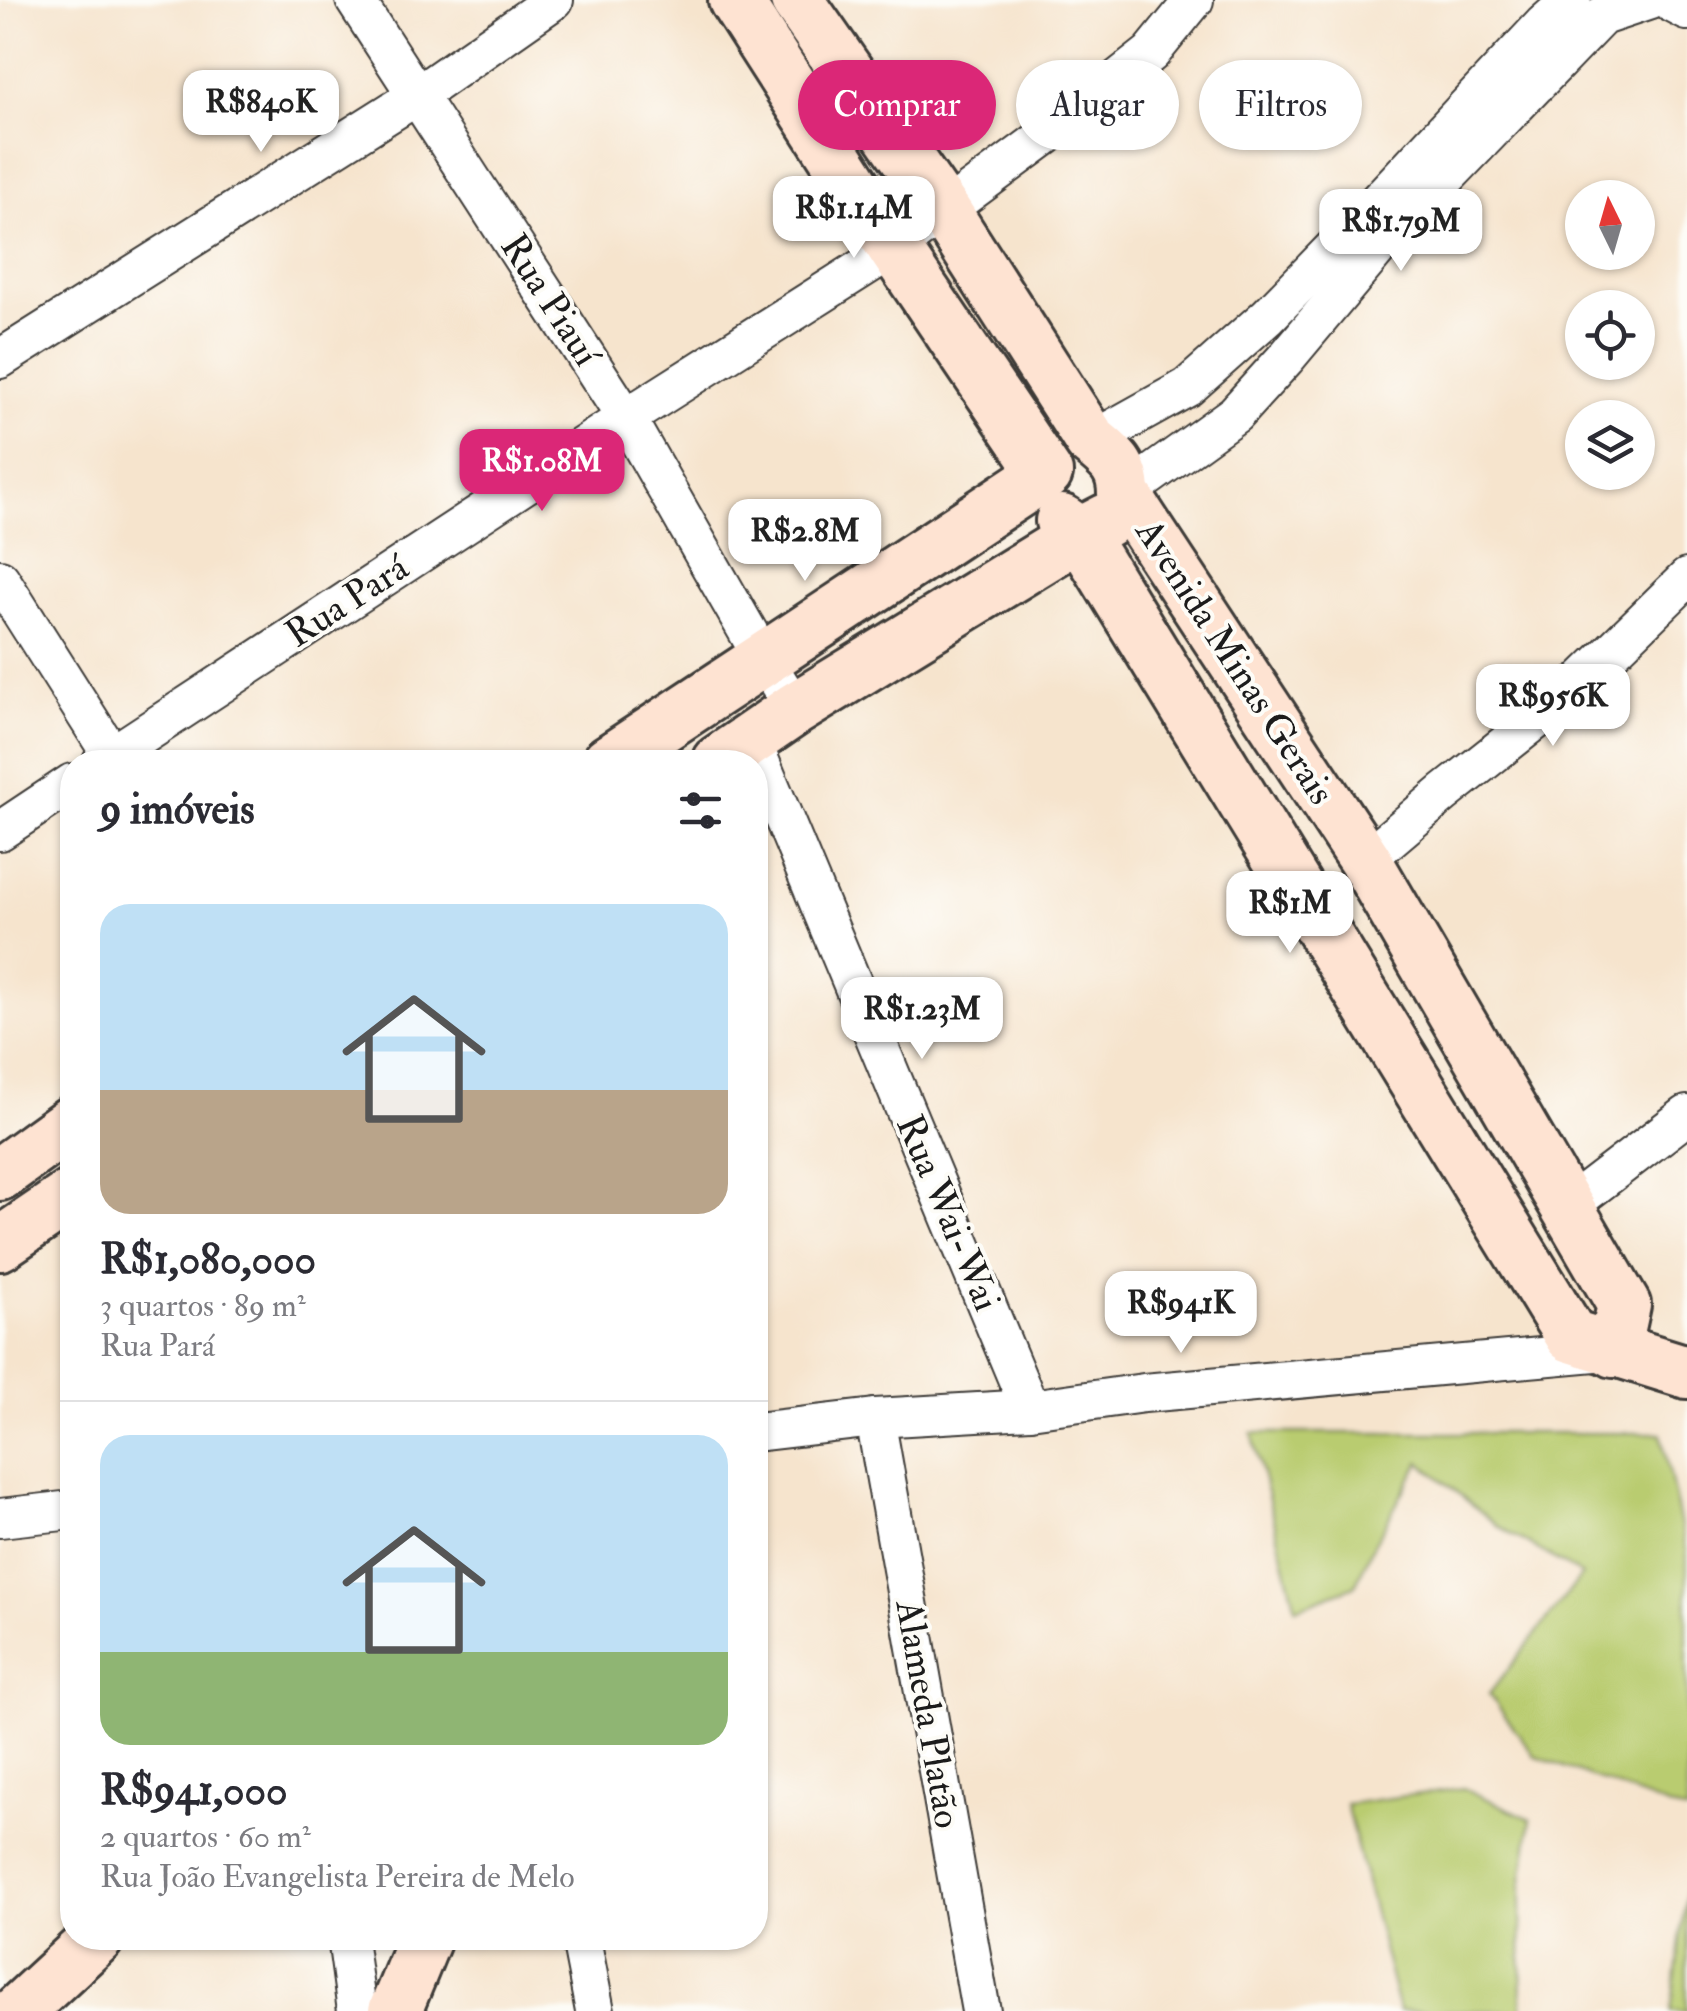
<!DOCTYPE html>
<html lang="pt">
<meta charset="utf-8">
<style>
body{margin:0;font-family:"IM FELL Double Pica",serif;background:#f2f2f3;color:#2b2b33;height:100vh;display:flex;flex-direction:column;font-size:38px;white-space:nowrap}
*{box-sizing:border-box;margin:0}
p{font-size:32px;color:#7c7c81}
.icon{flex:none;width:55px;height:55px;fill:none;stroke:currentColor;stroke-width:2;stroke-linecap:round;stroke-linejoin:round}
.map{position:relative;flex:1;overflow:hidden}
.drawer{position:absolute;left:60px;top:750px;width:708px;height:1200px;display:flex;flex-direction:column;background:#fff;border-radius:40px;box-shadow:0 2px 8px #0004}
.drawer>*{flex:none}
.top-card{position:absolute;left:798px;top:60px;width:738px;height:90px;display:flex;gap:20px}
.needle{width:65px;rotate:355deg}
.tools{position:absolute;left:1565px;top:180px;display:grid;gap:20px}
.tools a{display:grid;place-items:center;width:90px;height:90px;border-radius:50%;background:#fff;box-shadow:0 2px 8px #0004;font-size:50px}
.price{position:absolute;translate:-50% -85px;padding:0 22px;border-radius:20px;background:#fff;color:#222;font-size:32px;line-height:65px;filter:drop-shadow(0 2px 5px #0008)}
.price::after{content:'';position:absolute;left:50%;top:60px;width:30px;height:22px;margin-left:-15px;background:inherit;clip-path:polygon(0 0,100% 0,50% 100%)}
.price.active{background:#db2777;color:#fff}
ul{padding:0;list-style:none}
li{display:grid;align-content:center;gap:20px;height:530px;padding:0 40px}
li+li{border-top:2px solid #e1e1e2}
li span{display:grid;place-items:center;height:310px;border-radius:30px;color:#555}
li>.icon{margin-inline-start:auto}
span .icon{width:180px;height:180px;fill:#fffc;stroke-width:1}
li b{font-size:42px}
h2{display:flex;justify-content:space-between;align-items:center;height:120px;padding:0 40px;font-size:42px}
.chip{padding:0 35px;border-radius:45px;background:#fff;box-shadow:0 2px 8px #0004;font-size:35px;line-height:90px}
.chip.active{background:#db2777;color:#fff}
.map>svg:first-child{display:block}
</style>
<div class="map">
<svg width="1687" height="2011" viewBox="0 0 1687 2011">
<rect width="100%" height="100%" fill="#fdfcf7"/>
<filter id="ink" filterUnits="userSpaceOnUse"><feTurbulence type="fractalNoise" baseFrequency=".01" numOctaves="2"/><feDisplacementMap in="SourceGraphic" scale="20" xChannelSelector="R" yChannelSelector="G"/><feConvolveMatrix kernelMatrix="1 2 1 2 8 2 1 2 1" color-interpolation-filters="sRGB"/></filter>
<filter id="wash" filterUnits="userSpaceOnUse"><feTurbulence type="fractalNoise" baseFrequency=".0048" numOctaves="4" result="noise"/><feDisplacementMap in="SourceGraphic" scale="40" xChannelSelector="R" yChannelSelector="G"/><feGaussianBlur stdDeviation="2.25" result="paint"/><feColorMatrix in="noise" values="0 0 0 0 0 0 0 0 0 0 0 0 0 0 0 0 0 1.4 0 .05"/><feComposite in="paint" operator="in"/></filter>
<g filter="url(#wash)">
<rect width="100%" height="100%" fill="#f6e4cd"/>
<!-- green -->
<g fill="#b9cc6f" stroke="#6a7446" stroke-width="2.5">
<polygon points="1252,1433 1661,1433 1687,1553 1687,1813 1535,1756 1489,1694 1582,1575 1498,1526 1420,1462 1371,1550 1355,1586 1296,1608"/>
<polygon points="1463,1788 1531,1819 1521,1888 1522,2011 1399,2011 1346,1804"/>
<polygon points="1687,1885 1687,2011 1671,2011"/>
</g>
</g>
<g filter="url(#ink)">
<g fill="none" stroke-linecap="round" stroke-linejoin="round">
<!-- street casing -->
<g stroke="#3d3a37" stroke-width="42">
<g id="street">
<polyline points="355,0 626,418 764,660 795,709"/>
<polyline points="1666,0 1687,11"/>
<polyline points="0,359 418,95 554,0"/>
<polyline points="1091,441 1188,387 1268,316 1338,244 1543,25 1571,0"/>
<polyline points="1124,494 1235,414 1286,358 1379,247 1602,16 1650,0"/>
<polyline points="0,579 116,762"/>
<polyline points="751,740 1030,1409"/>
<polyline points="102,762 626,418 894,248 1047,135 1151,53 1194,0"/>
<polyline points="0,831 72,783"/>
<polyline points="1365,860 1444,793 1564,698 1687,578"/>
<polyline points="1567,1207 1687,1115"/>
<polyline points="875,1418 981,2011"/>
<polyline points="755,1432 875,1418 1030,1409 1144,1393 1606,1351"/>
<polyline points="0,1518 72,1510"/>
<polyline points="347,1938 357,2011"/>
<polyline points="578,1938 583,1949 595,2011"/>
</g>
</g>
<!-- secondary casing -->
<g stroke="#3d3a37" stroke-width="58">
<g id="secondary">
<path d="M797,0L944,211L1091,441C1111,457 1124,467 1124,494L1365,860L1624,1305L1614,1351"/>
<polyline points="1062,521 1080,534 1571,1336 1687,1372"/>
<polyline points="608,762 1046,473 894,248 735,0"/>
<polyline points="718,762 795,709 1080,534 1107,520"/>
<polyline points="0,1174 72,1122"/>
<polyline points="0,1244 72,1195"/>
<polyline points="18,2011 97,1938"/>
<polyline points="395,2011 425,1938"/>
</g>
</g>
<!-- street -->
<use href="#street" stroke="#fff" stroke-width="38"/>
<!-- secondary -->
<use href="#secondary" stroke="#fee3d2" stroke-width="52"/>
</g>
</g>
<g text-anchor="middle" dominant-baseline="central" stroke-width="8" stroke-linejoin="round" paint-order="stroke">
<!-- street labels -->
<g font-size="38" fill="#1c1c1c" stroke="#fdfcf7">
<text transform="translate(550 300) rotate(57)">Rua Piauí</text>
<text transform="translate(347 601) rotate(-33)">Rua Pará</text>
<text transform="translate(1235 662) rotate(57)">Avenida Minas Gerais</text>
<text transform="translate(948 1213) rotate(67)">Rua Wai-Wai</text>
<text transform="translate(928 1714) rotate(80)">Alameda Platão</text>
</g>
</g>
</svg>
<div class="tools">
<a><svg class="needle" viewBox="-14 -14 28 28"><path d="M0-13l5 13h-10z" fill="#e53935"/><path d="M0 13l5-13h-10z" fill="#7c7c81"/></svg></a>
<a><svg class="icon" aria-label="locate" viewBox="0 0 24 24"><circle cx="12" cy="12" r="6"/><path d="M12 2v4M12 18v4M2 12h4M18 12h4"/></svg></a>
<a><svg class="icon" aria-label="layers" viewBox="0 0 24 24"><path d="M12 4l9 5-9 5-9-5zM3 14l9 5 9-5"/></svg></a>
</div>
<b class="price" style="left:261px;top:155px">R$840K</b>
<b class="price" style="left:854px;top:261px">R$1.14M</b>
<b class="price" style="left:1401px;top:274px">R$1.79M</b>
<b class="price active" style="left:542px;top:514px">R$1.08M</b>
<b class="price" style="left:805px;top:584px">R$2.8M</b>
<b class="price" style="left:1553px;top:749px">R$956K</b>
<b class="price" style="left:1290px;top:956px">R$1M</b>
<b class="price" style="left:922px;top:1062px">R$1.23M</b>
<b class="price" style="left:1181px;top:1356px">R$941K</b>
<div class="top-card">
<a class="chip active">Comprar</a>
<a class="chip">Alugar</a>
<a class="chip">Filtros</a>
</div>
<section class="drawer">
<h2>9 imóveis<svg class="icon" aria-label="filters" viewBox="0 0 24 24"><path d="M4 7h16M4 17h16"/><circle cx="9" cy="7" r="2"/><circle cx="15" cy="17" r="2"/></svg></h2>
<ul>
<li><span style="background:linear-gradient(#bfe0f5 60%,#b9a48a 0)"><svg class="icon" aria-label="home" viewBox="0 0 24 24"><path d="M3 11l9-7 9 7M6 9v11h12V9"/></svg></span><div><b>R$1,080,000</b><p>3 quartos · 89 m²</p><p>Rua Pará</p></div></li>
<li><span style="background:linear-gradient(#bfe0f5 70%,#8fb573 0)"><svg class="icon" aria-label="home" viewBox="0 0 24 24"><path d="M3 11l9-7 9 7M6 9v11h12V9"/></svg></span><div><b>R$941,000</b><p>2 quartos · 60 m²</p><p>Rua João Evangelista Pereira de Melo</p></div></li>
</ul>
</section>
</div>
